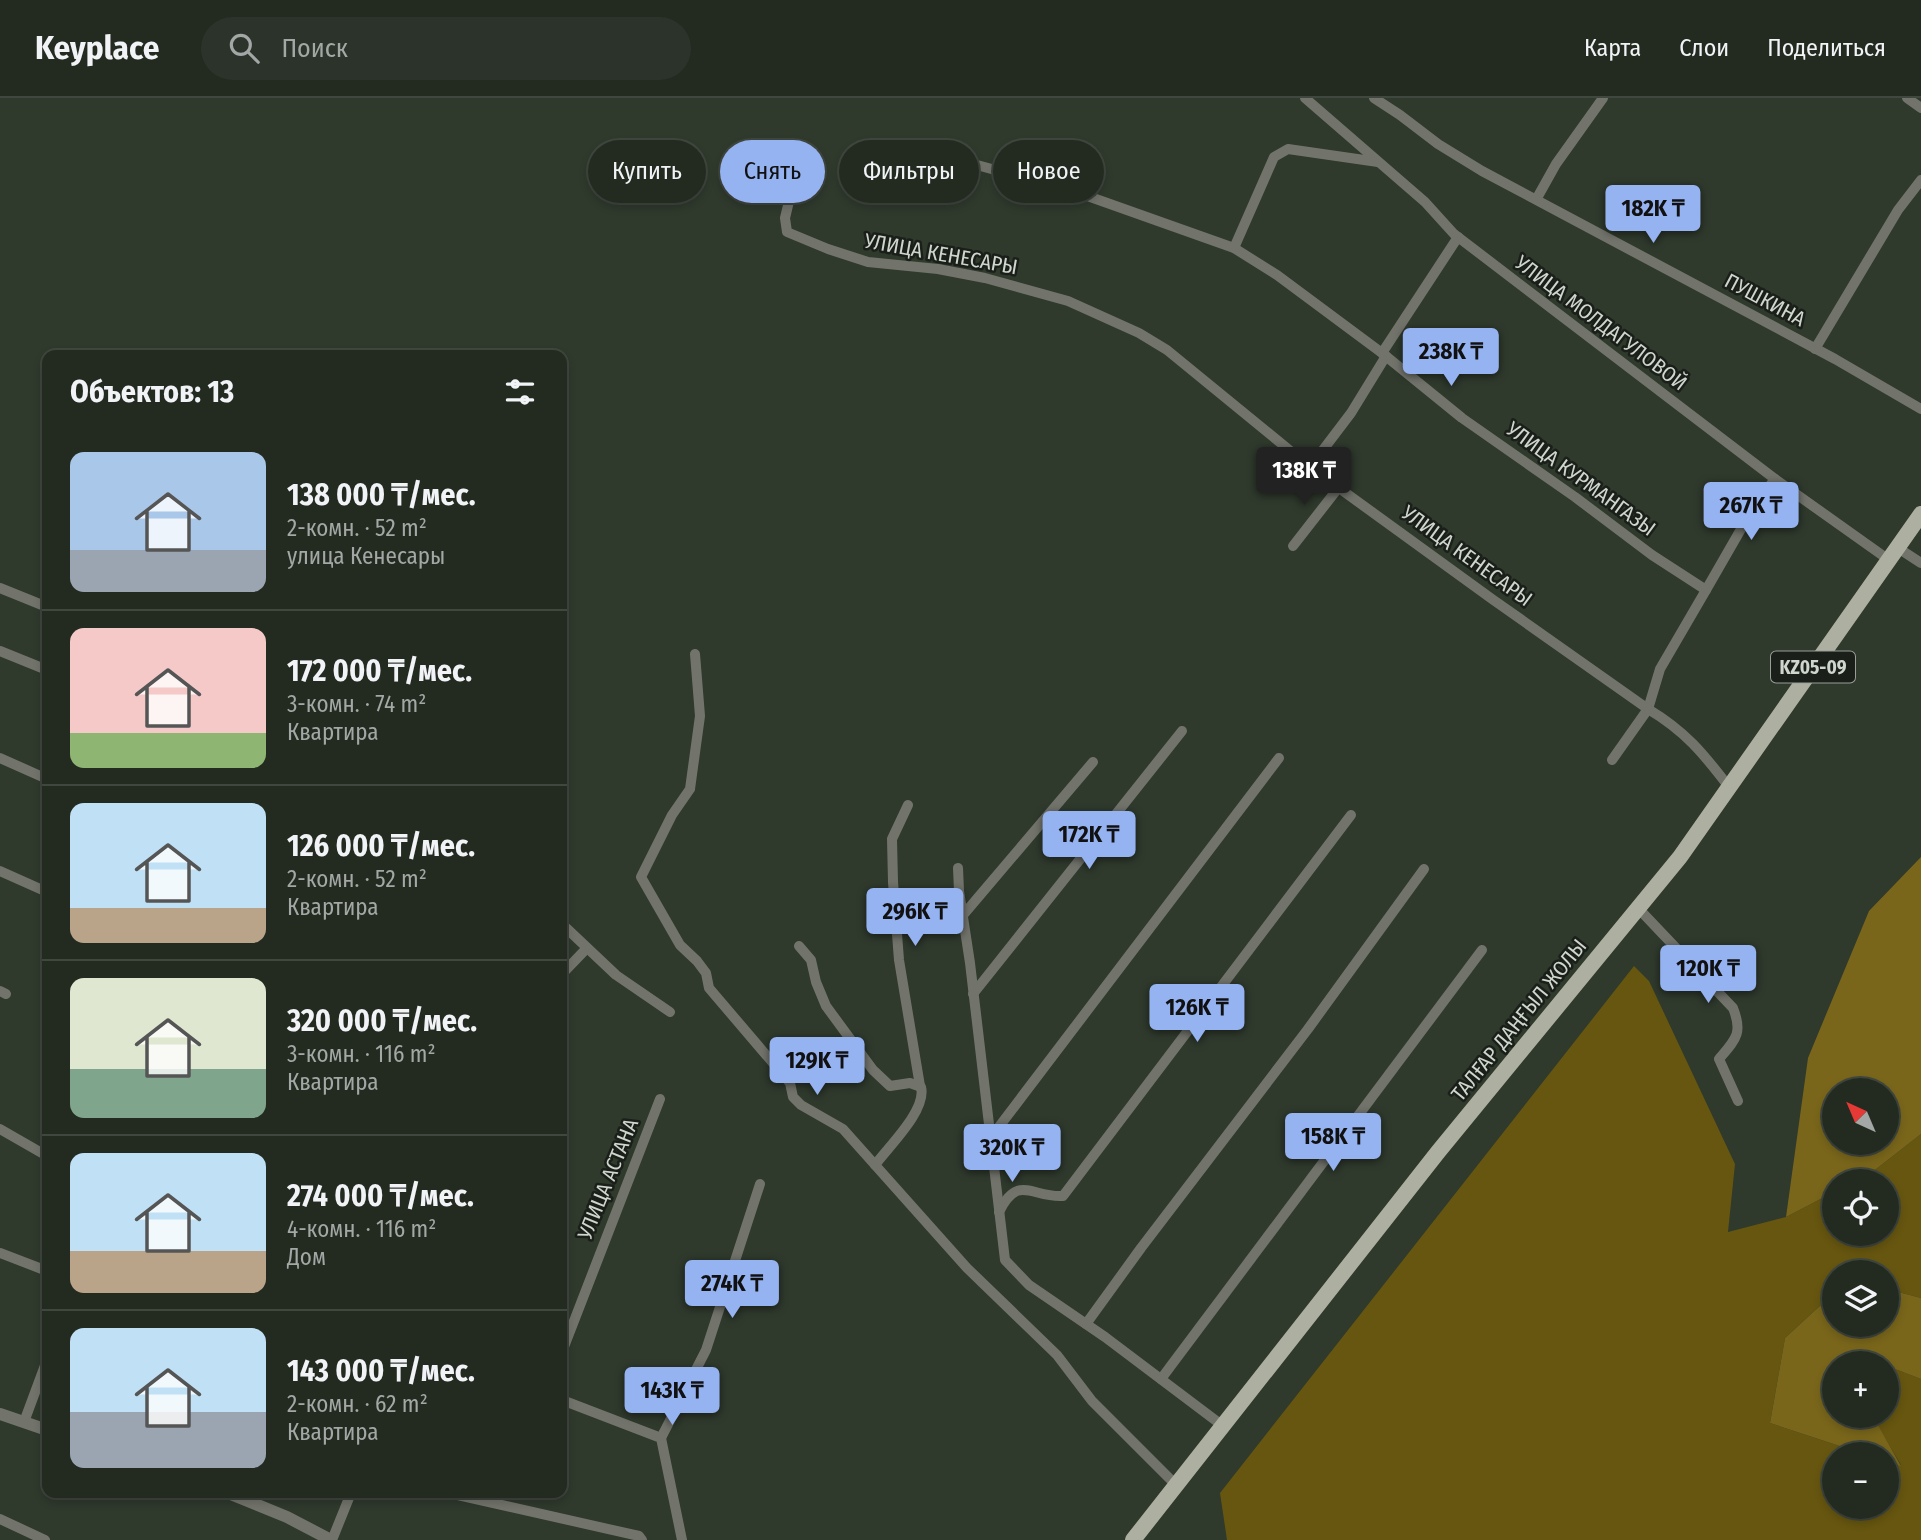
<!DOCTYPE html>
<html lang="ru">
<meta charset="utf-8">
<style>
body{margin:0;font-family:"Fira Sans Condensed",sans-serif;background:#2b332a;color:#f1f3f6;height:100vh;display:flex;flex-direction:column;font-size:26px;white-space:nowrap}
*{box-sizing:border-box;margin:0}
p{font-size:23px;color:#a3a7a5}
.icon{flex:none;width:38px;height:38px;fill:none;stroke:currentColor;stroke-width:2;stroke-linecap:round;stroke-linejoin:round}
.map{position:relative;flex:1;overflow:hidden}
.drawer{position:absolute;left:42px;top:252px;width:525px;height:1148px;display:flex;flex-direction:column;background:#232b21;border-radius:14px;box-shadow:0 4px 10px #0003,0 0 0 2px #40473f}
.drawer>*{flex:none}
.banner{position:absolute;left:588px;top:42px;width:665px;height:63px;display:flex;gap:14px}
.needle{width:46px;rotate:316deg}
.tools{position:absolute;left:1822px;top:980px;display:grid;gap:14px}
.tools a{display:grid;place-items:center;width:77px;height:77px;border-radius:50%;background:#232b21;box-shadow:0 4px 10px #0003,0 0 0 2px #40473f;font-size:35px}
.price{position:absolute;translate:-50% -60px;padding:0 16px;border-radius:7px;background:#95b2f1;color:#111;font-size:23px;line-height:46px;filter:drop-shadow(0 2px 4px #0008)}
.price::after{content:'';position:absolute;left:50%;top:42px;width:21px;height:16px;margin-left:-10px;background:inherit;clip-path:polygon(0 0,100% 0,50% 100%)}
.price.on{background:#222;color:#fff}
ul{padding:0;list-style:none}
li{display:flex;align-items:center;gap:21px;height:175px;padding:0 28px}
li+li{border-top:2px solid #40473f}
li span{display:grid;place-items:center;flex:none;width:196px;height:140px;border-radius:14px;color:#555}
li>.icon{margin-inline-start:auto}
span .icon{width:84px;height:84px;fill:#fffc;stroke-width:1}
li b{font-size:30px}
h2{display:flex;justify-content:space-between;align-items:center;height:84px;padding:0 28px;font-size:30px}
.chip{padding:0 24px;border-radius:32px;background:#232b21;box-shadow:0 4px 10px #0003,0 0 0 2px #40473f;font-size:24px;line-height:63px}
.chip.on{background:#95b2f1;color:#111}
header{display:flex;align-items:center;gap:42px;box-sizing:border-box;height:98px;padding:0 35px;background:#232b21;border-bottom:2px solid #40473f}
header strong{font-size:33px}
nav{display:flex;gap:38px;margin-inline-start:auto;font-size:24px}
.search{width:490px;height:63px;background:#2b332a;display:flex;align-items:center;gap:18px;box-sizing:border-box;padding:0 24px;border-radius:38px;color:#a3a7a5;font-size:26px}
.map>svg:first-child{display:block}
</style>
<header>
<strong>Keyplace</strong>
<div class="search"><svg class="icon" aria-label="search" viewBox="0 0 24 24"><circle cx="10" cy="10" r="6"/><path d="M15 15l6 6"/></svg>Поиск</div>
<nav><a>Карта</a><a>Слои</a><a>Поделиться</a></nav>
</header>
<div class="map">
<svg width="1921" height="1442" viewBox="0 0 1921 1442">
<rect width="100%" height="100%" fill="#2f392c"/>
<!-- green -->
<polygon fill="#665610" points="1634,868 1649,883 1735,1066 1728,1134 1786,1119 1834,1094 1834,1136 1886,1136 1886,1083 1855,1083 1871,1075 1921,1036 1921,1200 1887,1191 1886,1174 1834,1174 1834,1195 1785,1240 1770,1325 1864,1356 1834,1356 1834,1409 1886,1409 1887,1364 1901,1367 1874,1322 1875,1318 1886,1318 1887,1268 1921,1281 1921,1442 1227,1442 1220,1395"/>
<!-- forest -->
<g fill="#79661b" fill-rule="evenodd">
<path d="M1921,759V1036L1871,1075L1855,1083H1834V1094L1786,1119L1808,960L1869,813ZM1834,992H1886V1045H1834Z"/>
<polygon points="1887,1191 1921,1200 1921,1281 1887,1268 1886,1265 1834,1265 1834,1318 1875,1318 1875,1322 1901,1368 1887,1364 1886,1356 1864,1356 1770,1325 1785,1240 1834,1195 1834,1227 1886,1227"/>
</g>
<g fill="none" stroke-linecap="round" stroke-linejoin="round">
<!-- minor -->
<g stroke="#72746c" stroke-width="10">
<polyline points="1305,0 1425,104 1454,136 1775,381 1889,462"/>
<polyline points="1374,0 1400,17 1438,46 1482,73 1835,261 1921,311"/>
<polyline points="1907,0 1921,10"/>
<polyline points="966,64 1079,95 1234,150 1277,177 1382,255 1462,320 1575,399 1652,457 1706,492 1660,571 1648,611 1612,662"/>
<path d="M782,92L790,99L785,120L787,134L828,151L868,164L938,171L985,180L1068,203L1139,235L1167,252L1310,369L1492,501L1648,611C1685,633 1703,655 1729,689"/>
<polyline points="1537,100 1556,66 1603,0"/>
<polyline points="1234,150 1274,59 1288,51 1378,64"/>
<polyline points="1815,251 1898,112 1921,82"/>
<polyline points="1382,255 1458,139"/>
<polyline points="1310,369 1351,315 1386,258"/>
<polyline points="1293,448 1339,389"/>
<polyline points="1898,450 1921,465"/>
<polyline points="0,490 47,509"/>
<polyline points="1706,492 1756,405 1775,381"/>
<polyline points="0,553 47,572"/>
<polyline points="695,556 700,618 690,691 672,717 641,779 680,847 697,863 706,875 709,890 790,985 793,999 801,1007 843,1031 967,1170 1057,1257 1092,1303 1176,1387"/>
<polyline points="0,660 47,681"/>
<polyline points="908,707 892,741 893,784 899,862 920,988"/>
<polyline points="958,770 959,793 970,865 1005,1162 1029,1187 1105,1239 1223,1328"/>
<polyline points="0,773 47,794"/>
<path d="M1638,810L1733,910C1743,935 1736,941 1719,961L1738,1003"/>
<polyline points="964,816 1093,664"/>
<polyline points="562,826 616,877 670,914"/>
<path d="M799,848L811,862L816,884L826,908L873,972L890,988L910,985L921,989C927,1012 889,1048 875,1067"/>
<polyline points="562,876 587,850"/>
<polyline points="0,893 6,896"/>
<polyline points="973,896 1182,633"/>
<polyline points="0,1031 47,1058"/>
<polyline points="992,1038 1279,660"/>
<path d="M999,1114C1018,1075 1032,1100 1063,1098L1351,717"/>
<polyline points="0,1155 47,1173"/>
<polyline points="1086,1226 1141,1150 1308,931 1424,771"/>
<polyline points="562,1254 660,1001"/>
<polyline points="1161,1281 1482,852"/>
<polyline points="562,1302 661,1340 682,1442"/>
<polyline points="24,1324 47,1262"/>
<polyline points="661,1340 706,1252 760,1086"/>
<polyline points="449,1395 639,1438 642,1442"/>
<polyline points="0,1421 45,1442"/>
<polyline points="332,1442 351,1395"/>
</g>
<!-- tertiary -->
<g stroke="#72746c" stroke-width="12">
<polyline points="0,1316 47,1332"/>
<polyline points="228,1395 287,1419 331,1442"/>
</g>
<!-- primary -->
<polyline stroke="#adb0a0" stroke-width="16" points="1133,1442 1438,1054 1680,759 1921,416"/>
</g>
<g text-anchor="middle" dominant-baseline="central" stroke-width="5" stroke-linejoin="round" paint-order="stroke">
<!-- shield labels -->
<rect fill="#1a1f19" stroke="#999f98" stroke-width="2" x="1771" y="553.5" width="84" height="31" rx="5"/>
<g font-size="19" font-weight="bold" fill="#cfd6ce">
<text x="1813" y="569">KZ05-09</text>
</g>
<!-- street labels -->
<g font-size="21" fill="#cfd6ce" stroke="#1a1f19">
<text transform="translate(941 156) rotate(10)">УЛИЦА КЕНЕСАРЫ</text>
<text transform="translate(1765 202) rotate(28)">ПУШКИНА</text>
<text transform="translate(1601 225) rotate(37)">УЛИЦА МОЛДАГУЛОВОЙ</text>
<text transform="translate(1581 381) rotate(36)">УЛИЦА КУРМАНГАЗЫ</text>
<text transform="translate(1467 458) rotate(36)">УЛИЦА КЕНЕСАРЫ</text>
<text transform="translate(1519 922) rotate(-51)">ТАЛҒАР ДАҢҒЫЛ ЖОЛЫ</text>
<text transform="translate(608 1081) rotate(-68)">УЛИЦА АСТАНА</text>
</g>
</g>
</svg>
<div class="tools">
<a><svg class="needle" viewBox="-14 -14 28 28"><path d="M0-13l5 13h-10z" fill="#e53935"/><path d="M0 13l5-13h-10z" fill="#a3a7a5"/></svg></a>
<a><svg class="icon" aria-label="locate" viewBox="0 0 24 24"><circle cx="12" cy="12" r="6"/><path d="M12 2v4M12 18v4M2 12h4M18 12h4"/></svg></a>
<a><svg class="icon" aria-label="layers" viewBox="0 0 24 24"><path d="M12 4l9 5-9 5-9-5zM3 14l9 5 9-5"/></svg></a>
<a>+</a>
<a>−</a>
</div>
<b class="price" style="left:1653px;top:147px">182K ₸</b>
<b class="price" style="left:1451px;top:290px">238K ₸</b>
<b class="price on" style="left:1304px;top:409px">138K ₸</b>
<b class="price" style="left:1751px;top:444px">267K ₸</b>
<b class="price" style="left:1089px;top:773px">172K ₸</b>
<b class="price" style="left:915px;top:850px">296K ₸</b>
<b class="price" style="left:1708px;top:907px">120K ₸</b>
<b class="price" style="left:1197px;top:946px">126K ₸</b>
<b class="price" style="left:817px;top:999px">129K ₸</b>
<b class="price" style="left:1333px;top:1075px">158K ₸</b>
<b class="price" style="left:1012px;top:1086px">320K ₸</b>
<b class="price" style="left:732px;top:1222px">274K ₸</b>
<b class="price" style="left:672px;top:1329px">143K ₸</b>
<div class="banner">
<a class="chip">Купить</a>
<a class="chip on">Снять</a>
<a class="chip">Фильтры</a>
<a class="chip">Новое</a>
</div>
<section class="drawer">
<h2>Объектов: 13<svg class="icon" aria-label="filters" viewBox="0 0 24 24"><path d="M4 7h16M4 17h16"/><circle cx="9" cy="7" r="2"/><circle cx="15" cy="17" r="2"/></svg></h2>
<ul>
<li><span style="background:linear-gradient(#a9c7e8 70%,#9aa5b1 0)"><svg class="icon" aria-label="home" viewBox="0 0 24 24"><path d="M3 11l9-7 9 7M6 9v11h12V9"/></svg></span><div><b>138 000 ₸/мес.</b><p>2-комн. · 52 m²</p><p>улица Кенесары</p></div></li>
<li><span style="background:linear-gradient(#f6c9c9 75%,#8fb573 0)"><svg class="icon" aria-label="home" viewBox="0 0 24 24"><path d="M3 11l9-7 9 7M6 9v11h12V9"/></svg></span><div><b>172 000 ₸/мес.</b><p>3-комн. · 74 m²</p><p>Квартира</p></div></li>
<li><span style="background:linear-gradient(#bfe0f5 75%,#b9a48a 0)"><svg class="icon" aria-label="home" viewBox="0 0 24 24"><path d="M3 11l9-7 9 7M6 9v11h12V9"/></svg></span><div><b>126 000 ₸/мес.</b><p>2-комн. · 52 m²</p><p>Квартира</p></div></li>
<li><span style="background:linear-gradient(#dfe7d0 65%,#7fa58c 0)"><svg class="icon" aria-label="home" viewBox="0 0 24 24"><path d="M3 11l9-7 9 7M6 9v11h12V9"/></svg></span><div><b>320 000 ₸/мес.</b><p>3-комн. · 116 m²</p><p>Квартира</p></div></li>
<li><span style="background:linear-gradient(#bfe0f5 70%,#b9a48a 0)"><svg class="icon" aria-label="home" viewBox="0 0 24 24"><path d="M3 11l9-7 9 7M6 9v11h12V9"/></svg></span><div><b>274 000 ₸/мес.</b><p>4-комн. · 116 m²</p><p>Дом</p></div></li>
<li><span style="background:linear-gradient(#bfe0f5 60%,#9aa5b1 0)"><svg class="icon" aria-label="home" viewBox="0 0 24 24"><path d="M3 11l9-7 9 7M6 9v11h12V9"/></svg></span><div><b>143 000 ₸/мес.</b><p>2-комн. · 62 m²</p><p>Квартира</p></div></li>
</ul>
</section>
</div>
